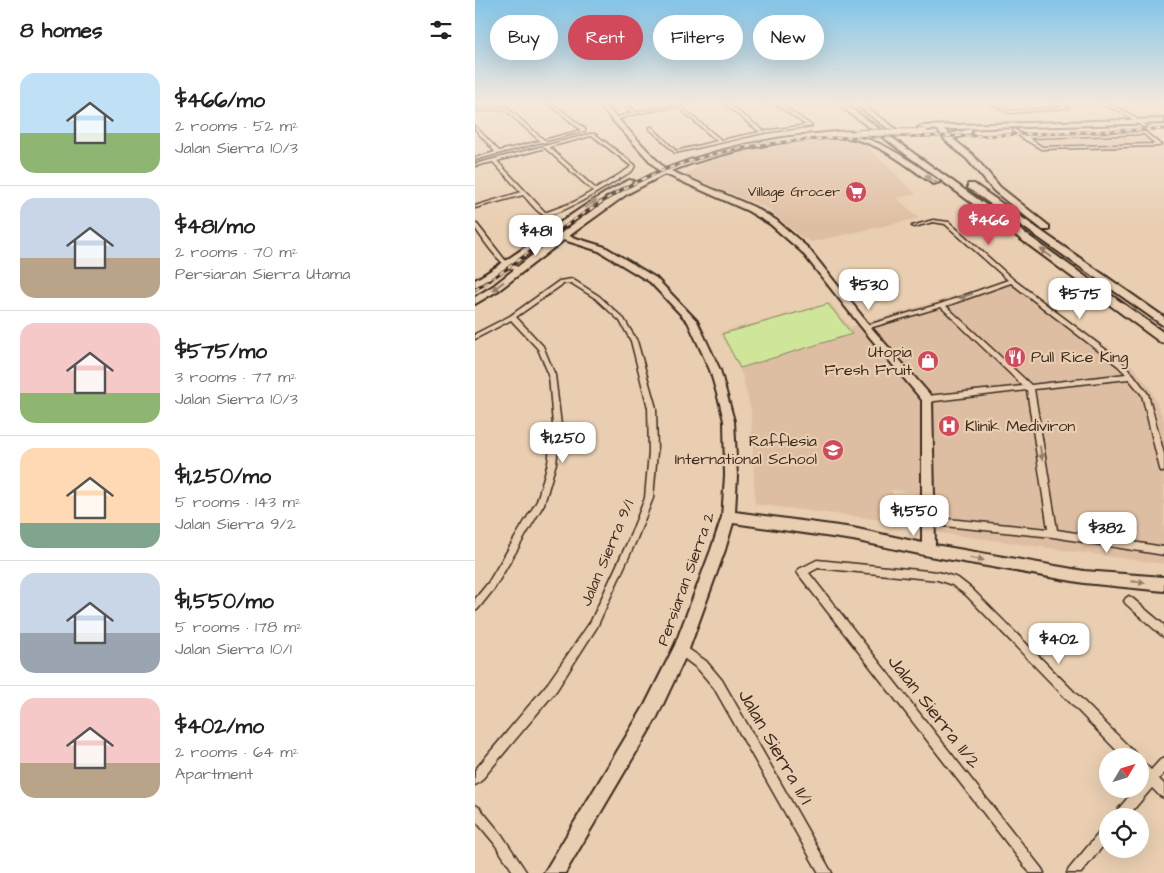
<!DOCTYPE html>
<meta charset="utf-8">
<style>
body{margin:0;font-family:"Architects Daughter",sans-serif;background:#f6f6f6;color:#202124;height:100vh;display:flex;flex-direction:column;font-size:19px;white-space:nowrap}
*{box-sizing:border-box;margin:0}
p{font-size:16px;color:#757577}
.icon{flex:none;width:28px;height:28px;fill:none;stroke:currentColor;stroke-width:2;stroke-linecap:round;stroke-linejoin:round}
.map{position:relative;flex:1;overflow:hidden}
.details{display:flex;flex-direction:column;background:#fff;width:475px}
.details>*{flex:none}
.guide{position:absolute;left:15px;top:15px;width:475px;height:45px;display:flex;gap:10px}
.needle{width:32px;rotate:52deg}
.fabs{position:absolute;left:624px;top:748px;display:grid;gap:10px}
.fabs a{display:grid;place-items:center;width:50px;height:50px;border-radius:50%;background:#fff;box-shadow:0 5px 20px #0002;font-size:25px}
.price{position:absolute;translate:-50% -42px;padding:0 11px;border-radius:10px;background:#fff;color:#222;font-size:16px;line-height:32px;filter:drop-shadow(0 1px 2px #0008)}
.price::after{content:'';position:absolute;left:50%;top:30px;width:15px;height:11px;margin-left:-8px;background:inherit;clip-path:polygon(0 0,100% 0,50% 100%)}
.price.on{background:#d1495b;color:#fff}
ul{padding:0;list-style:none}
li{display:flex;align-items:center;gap:15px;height:125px;padding:0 20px}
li+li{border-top:1px solid #e0e0e0}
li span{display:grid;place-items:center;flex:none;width:140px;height:100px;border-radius:15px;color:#555}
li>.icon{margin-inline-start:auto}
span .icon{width:60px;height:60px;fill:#fffc;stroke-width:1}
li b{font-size:21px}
h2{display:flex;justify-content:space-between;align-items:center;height:60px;padding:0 20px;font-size:21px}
.chip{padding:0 18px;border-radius:22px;background:#fff;box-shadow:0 5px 20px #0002;font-size:18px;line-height:45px}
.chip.on{background:#d1495b;color:#fff}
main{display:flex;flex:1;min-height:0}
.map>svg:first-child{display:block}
</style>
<main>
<section class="details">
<h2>8 homes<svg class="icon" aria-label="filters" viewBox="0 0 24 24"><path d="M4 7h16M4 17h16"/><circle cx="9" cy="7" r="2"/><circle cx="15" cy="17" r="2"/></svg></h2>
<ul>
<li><span style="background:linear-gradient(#bfe0f5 60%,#8fb573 0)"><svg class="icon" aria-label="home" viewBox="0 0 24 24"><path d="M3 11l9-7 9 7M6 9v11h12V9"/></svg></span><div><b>$466/mo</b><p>2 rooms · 52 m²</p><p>Jalan Sierra 10/3</p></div></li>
<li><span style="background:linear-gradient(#c9d6e8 60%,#b9a48a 0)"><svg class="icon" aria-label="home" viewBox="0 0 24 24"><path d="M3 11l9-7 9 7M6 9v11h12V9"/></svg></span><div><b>$481/mo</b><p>2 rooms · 70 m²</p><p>Persiaran Sierra Utama</p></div></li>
<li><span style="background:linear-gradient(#f6c9c9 70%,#8fb573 0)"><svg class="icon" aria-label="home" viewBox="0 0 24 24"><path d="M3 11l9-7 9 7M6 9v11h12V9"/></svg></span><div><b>$575/mo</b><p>3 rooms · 77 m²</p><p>Jalan Sierra 10/3</p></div></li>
<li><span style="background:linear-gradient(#ffd9b3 75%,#7fa58c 0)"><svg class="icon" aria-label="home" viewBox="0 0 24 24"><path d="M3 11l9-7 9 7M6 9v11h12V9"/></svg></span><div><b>$1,250/mo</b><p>5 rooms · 143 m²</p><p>Jalan Sierra 9/2</p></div></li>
<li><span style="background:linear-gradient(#c9d6e8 60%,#9aa5b1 0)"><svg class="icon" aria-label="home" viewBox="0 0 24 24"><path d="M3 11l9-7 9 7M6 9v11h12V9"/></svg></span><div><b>$1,550/mo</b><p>5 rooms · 178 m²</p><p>Jalan Sierra 10/1</p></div></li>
<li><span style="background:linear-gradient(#f6c9c9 65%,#b9a48a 0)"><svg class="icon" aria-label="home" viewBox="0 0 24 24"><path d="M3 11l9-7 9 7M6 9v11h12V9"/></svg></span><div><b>$402/mo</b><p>2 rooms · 64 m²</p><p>Apartment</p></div></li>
</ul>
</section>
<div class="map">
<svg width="689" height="873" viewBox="0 0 689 873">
<rect width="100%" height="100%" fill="#e9ceb1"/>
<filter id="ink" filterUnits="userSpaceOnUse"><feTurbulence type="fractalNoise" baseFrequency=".02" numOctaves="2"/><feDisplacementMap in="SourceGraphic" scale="10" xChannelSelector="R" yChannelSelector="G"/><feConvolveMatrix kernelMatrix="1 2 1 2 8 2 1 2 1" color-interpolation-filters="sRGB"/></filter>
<g filter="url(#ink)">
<!-- built -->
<g fill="#debea2">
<polygon points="671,132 689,147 565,150 543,135"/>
<polygon points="341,140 375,140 390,145 441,194 422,198 444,218 337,242 326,237 292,208 210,175 235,158 259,151 298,144"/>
<polygon points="537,279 656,364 675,388 689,420 689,564 444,530 442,493 417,490 416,521 280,504 276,410 267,374 246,332 355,303 375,327"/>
</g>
<!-- green -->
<polygon fill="#cfe59a" stroke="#85885c" points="353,304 377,334 265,368 247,334"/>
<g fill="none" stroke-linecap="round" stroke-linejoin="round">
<!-- street casing -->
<g stroke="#3b2a1e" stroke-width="3">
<g id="street">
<polygon points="72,102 76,102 110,129 110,131 71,141 70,143 67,142 0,160 0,158 20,152 0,129 0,126 24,151 65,141 29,109 0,111 0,109 31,107 69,140 106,130"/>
<polygon points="146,102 150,102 161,112 200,105 198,103 199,102 203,104 222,102 205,106 246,140 285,132 247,102 251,102 289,131 331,125 298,102 303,102 337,126 288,133 200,153 175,129 175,127 177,127 201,151 242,141 202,106 161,114 140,120 140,118 157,113"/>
<polygon points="512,102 517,102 535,111 587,107 574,102 580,102 594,108 534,113"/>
<path d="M620,102C639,102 657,115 671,126L668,127L647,112Z"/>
<polygon points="658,102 684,104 689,102 689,104 685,106"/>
<path d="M539,129L550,136L670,132L686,145L684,146L566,149L547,138L538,131ZM669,134L680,144L567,147L554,138Z"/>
<path d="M115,134H120L160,165V166L157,171C143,179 81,221 67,214C61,211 53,200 48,195L0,208V206L46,192L18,162L0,166V164ZM116,136H118L156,166L153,169L121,189L74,147ZM70,148L118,191L99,202L72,212H70L22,161Z"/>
<path d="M458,220L474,222L539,280L647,362L658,374L673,394L689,454V472L686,471L685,469L667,395L654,379L559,389L582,530L689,547V555L578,537L449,524L448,521L449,518L452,517L573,529L552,390L452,402L448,399L452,396L548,386L466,307L391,329L388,327L389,326L465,304L533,280L470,224L458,222L439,227L437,226ZM536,283L643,366L651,374L556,385L471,306Z"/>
<path d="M0,224H2L30,260L46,269V271C27,271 10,242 0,228Z"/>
<polygon points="97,279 124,296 149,319 162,341 181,408 182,452 178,498 161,541 122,627 81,691 4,783 0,785 0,770 73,683 116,621 153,541 170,498 174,452 173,408 156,341 145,321 120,298 96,283 88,284 41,317 68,346 80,375 86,425 81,463 69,504 19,589 3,609 0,611 0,599 13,583 62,501 73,463 78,425 74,375 63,349 36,320 0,339 0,334 35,316 84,281"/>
<polygon points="342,560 463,572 483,578 497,589 659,752 661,756 647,756 491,595 477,585 463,580 343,568 334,573 567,869 569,873 555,873 324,575 322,572 324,569"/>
<polygon points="654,596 657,598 689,625 689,637 686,635 651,604 649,601 651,598"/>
<polygon points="206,644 231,661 247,680 357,873 344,873 239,688 223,669 202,653 201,649 202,645"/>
<polygon points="689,758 689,773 684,779 689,784 689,798 685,796 677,788 653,816 639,816 641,812 660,789 665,789 665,783 669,779 665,775 665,761 669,763 676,770 685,760"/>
<polygon points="0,805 4,807 27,835 52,873 39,873 19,843 0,820"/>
<polygon points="632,826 632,841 606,873 592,873 594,869 628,828"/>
</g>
</g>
<!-- secondary casing -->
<g stroke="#3b2a1e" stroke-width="4">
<g id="secondary">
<path d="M121,102H127L190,169C239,150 289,139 341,134C355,133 370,130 384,132L382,135C318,138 256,148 196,171L279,207L301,220L333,248L394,325L456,396L457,399L460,545L609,571L689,577V591L609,583L454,556L378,540L258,523L250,550L214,649L182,717L90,873H69L170,705L200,645L236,550L247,517L250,476L249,421L245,404L235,370L213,322L175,282L124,251L89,240L24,290L0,304V297L18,286C71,245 124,200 184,171ZM190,174L273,211L295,224L327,252L388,329L447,400V543L378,528L260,512L262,476L259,421L245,370L222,321L181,278L130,247L94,236L152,194Z"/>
<polygon points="689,119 689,123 446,130 443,128 446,126"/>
<path d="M154,180L159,181L131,196L36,266L0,287V280C53,249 99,208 154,180Z"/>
</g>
</g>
<!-- highway casing -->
<g stroke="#3b2a1e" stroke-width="4">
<g id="highway">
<polygon points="360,102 367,102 689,333 689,343 685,342"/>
<polygon points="377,102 384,102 421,129 415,130"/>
<polygon points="465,126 474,134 496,129 496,133 478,139 498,155 525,187 574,226 574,230 568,230 519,191 492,159 471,141 461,128"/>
<path d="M360,133C392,134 417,149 443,166C450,171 459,176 465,182L458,184C434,167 409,146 379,139C363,136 345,138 328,139L324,137L328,135Z"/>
<polygon points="493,184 499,184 689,317 689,326 493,188"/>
</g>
</g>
<!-- street -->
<use href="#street" fill="#e9ceb1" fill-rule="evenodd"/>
<!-- secondary -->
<use href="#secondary" fill="#e9ceb1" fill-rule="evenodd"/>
<!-- highway -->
<use href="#highway" fill="#e9ceb1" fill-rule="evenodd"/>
<!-- rail casing -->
<g stroke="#3b2a1e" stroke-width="3">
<path id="rail" d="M0,290C59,253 112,203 177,175C276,132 383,137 489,136C556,135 622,131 689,129"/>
</g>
<!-- rail -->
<use href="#rail" stroke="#e9ceb1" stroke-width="2" stroke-dasharray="5" stroke-linecap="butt"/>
<!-- secondary-bridge casing -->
<g stroke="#3b2a1e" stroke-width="8" stroke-linecap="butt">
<polyline id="secondary-bridge" points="382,133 449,132"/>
</g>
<!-- secondary-bridge -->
<use href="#secondary-bridge" stroke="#e9ceb1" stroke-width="6"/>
</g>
<!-- one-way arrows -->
<defs><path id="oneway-solid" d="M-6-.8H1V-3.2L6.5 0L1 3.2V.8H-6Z" transform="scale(1.25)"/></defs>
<g fill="#927c68">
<use href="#oneway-solid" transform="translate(456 179) rotate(-147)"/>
<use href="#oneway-solid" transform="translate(116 204) rotate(-35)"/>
<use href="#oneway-solid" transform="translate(571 253) rotate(-144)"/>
<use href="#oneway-solid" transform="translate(23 286) rotate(144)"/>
<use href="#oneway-solid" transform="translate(491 296) rotate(161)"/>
<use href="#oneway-solid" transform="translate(566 453) rotate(81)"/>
<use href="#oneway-solid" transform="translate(502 559) rotate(10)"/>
<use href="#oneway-solid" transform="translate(663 582) rotate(5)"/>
</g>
</g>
<!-- sky -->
<linearGradient id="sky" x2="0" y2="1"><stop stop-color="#84c5e8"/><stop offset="0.46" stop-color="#f5e9dc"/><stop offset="1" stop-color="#f5e9dc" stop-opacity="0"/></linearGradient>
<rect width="689" height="224" fill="url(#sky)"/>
<!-- icons -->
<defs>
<g id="supermarket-disc" transform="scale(1.125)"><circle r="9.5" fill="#d1495b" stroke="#e9ceb1"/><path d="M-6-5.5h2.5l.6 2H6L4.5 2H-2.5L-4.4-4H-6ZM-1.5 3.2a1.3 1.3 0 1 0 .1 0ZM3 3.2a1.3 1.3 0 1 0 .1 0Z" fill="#fff"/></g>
<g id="restaurant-disc" transform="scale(1.125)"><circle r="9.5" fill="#d1495b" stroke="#e9ceb1"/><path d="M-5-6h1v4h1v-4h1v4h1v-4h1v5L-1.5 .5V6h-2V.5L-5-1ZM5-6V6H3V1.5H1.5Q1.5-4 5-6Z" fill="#fff"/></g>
<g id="shop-disc" transform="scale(1.125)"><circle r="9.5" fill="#d1495b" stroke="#e9ceb1"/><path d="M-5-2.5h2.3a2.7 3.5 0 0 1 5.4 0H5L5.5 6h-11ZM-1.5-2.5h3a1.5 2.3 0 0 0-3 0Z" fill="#fff"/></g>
<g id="hospital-disc" transform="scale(1.125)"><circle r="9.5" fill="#d1495b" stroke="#e9ceb1"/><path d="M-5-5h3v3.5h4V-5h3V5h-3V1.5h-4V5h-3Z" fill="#fff"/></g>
<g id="school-disc" transform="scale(1.125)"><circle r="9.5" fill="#d1495b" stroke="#e9ceb1"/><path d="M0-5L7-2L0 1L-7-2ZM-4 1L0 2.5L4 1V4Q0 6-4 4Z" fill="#fff"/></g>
</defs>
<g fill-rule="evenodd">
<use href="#supermarket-disc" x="381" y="192"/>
<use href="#restaurant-disc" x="540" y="357"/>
<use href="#shop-disc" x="453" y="361"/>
<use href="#hospital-disc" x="474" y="426"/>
<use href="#school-disc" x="358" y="450"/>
</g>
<g text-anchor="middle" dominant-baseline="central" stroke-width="4.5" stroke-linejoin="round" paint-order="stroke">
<!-- far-poi labels -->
<g font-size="14" fill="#3b2a1e" stroke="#e9ceb1" text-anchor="end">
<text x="365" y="192">Village Grocer</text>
</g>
<!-- poi labels -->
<g font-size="16" fill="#3b2a1e" stroke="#e9ceb1" text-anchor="end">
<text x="437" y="352">Utopia<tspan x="437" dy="18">Fresh Fruit</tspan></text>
<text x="556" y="357" text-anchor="start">Pull Rice King</text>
<text x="490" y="426" text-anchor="start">Klinik Mediviron</text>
<text x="342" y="441">Rafflesia<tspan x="342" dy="18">International School</tspan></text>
</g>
<!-- street labels -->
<g font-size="16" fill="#3b2a1e" stroke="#e9ceb1">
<text transform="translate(132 553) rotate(-67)">Jalan Sierra 9/1</text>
<text transform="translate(211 579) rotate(-70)">Persiaran Sierra 2</text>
</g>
<!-- near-street labels -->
<g font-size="19" fill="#3b2a1e" stroke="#e9ceb1">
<text transform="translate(459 712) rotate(52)">Jalan Sierra 11/2</text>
<text transform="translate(300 747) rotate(60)">Jalan Sierra 11/1</text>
</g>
</g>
</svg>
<div class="fabs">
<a><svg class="needle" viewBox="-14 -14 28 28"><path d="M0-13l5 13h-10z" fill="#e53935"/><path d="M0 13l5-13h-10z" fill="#757577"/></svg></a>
<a><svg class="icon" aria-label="locate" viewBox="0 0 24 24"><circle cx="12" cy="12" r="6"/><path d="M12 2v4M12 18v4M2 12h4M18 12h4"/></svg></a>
</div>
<b class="price on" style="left:514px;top:246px">$466</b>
<b class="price" style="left:61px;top:257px">$481</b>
<b class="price" style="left:394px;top:311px">$530</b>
<b class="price" style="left:605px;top:320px">$575</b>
<b class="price" style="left:88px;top:464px">$1,250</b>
<b class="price" style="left:439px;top:537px">$1,550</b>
<b class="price" style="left:632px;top:554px">$382</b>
<b class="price" style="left:584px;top:665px">$402</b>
<div class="guide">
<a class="chip">Buy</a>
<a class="chip on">Rent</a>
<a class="chip">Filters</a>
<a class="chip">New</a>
</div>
</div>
</main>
